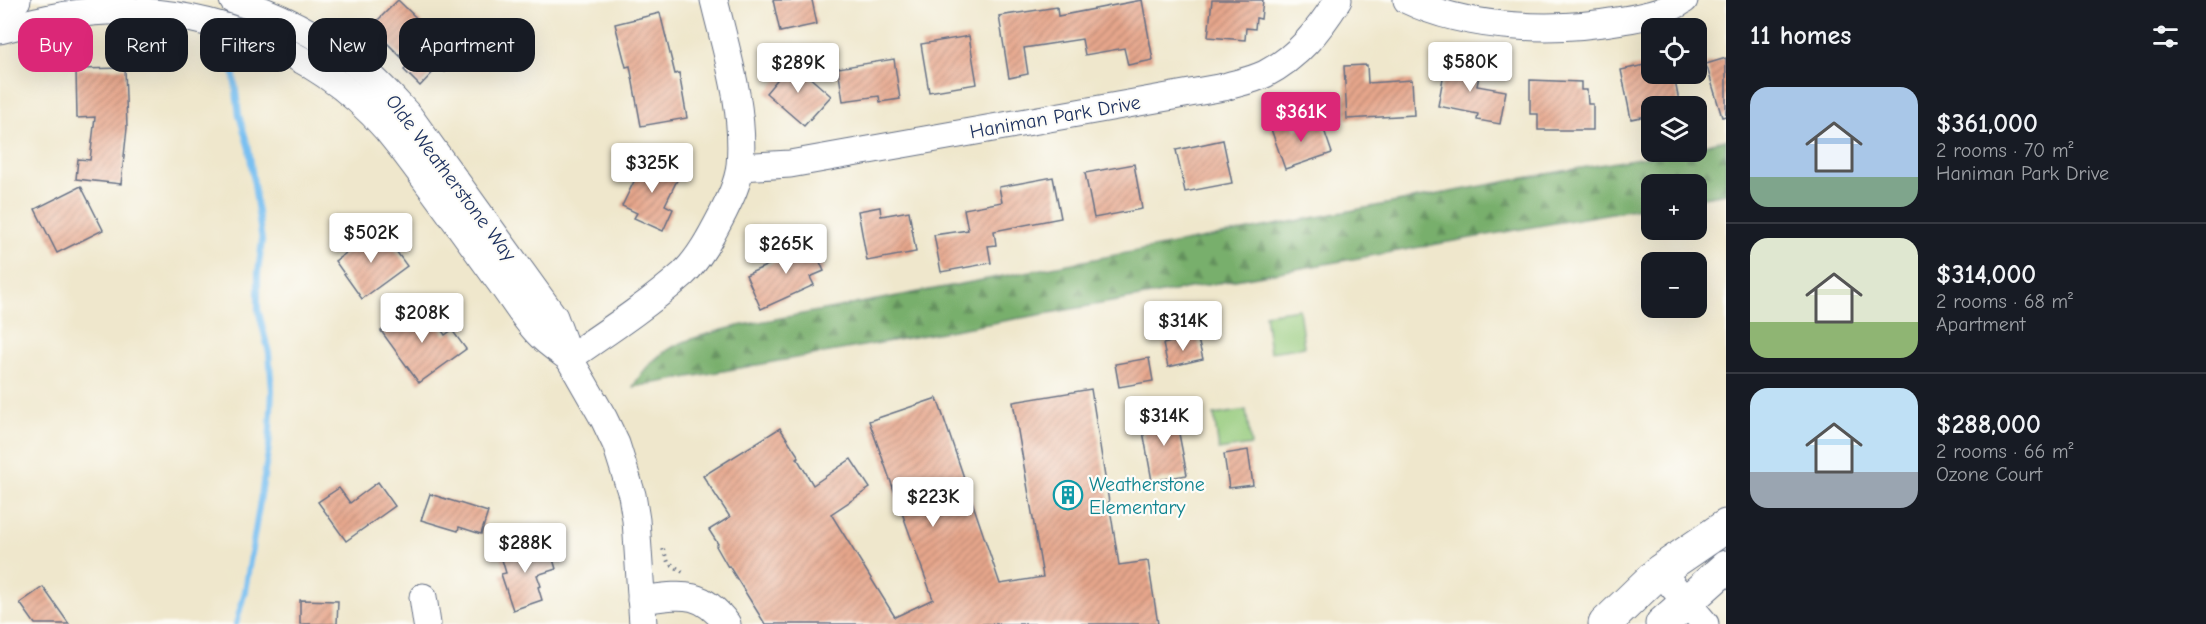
<!DOCTYPE html>
<meta charset="utf-8">
<style>
body{margin:0;font-family:"Comic Neue",sans-serif;background:#242831;color:#f1f3f6;height:100vh;display:flex;flex-direction:column;font-size:22px;white-space:nowrap}
*{box-sizing:border-box;margin:0}
p{font-size:20px;color:#9ea1a6}
.icon{flex:none;width:33px;height:33px;fill:none;stroke:currentColor;stroke-width:2;stroke-linecap:round;stroke-linejoin:round}
.map{position:relative;flex:1;overflow:hidden}
.details{display:flex;flex-direction:column;background:#171b24;width:480px}
.details>*{flex:none}
.guide{position:absolute;left:18px;top:18px;width:570px;height:54px;display:flex;gap:12px}
.fabs{position:absolute;left:1641px;top:18px;display:grid;gap:12px}
.fabs a{display:grid;place-items:center;width:66px;height:66px;border-radius:12px;background:#171b24;box-shadow:0 6px 24px #0002;font-size:30px}
.price{position:absolute;translate:-50% -51px;padding:0 14px;border-radius:6px;background:#fff;color:#222;font-size:20px;line-height:39px;filter:drop-shadow(0 2px 3px #0008)}
.price::after{content:'';position:absolute;left:50%;top:36px;width:18px;height:14px;margin-left:-9px;background:inherit;clip-path:polygon(0 0,100% 0,50% 100%)}
.price.selected{background:#db2777;color:#fff}
ul{padding:0;list-style:none}
li{display:flex;align-items:center;gap:18px;height:150px;padding:0 24px}
li+li{border-top:2px solid #363941}
li span{display:grid;place-items:center;flex:none;width:168px;height:120px;border-radius:18px;color:#555}
li>.icon{margin-inline-start:auto}
span .icon{width:72px;height:72px;fill:#fffc;stroke-width:1}
li b{font-size:26px}
h2{display:flex;justify-content:space-between;align-items:center;height:72px;padding:0 24px;font-size:26px}
.tag{padding:0 21px;border-radius:18px;background:#171b24;box-shadow:0 6px 24px #0002;font-size:21px;line-height:54px}
.tag.selected{background:#db2777;color:#fff}
main{display:flex;flex:1;min-height:0}
.map>svg:first-child{display:block}
</style>
<main>
<div class="map">
<svg width="1726" height="624" viewBox="0 0 1726 624">
<defs>
<pattern id="forest-firs" width="22" height="20" patternUnits="userSpaceOnUse" patternTransform="scale(1.5)"><rect width="22" height="20" fill="#78af6c"/><path d="M5 1l3.5 6h-7zM16 11l3.5 6h-7z" fill="#628f5c"/></pattern>
<pattern id="building-hatch" width="6" height="6" patternUnits="userSpaceOnUse" patternTransform="scale(1.5)"><rect width="6" height="6" fill="#e6a68b"/><path d="M-1 1l2-2M0 6l6-6M5 7l2-2" fill="none" stroke="#ba8875"/></pattern>
</defs>
<rect width="100%" height="100%" fill="#fdfcf7"/>
<filter id="ink" filterUnits="userSpaceOnUse"><feTurbulence type="fractalNoise" baseFrequency=".0167" numOctaves="2"/><feDisplacementMap in="SourceGraphic" scale="12" xChannelSelector="R" yChannelSelector="G"/><feConvolveMatrix kernelMatrix="1 2 1 2 8 2 1 2 1" color-interpolation-filters="sRGB"/></filter>
<filter id="wash" filterUnits="userSpaceOnUse"><feTurbulence type="fractalNoise" baseFrequency=".008" numOctaves="4" result="noise"/><feDisplacementMap in="SourceGraphic" scale="24" xChannelSelector="R" yChannelSelector="G"/><feGaussianBlur stdDeviation="1.35" result="paint"/><feColorMatrix in="noise" values="0 0 0 0 0 0 0 0 0 0 0 0 0 0 0 0 0 1.4 0 .05"/><feComposite in="paint" operator="in"/></filter>
<g filter="url(#wash)">
<rect width="100%" height="100%" fill="#efe7cc"/>
<!-- forest -->
<path fill="url(#forest-firs)" stroke="#4a6f65" stroke-width="1.5" d="M1726,139V193L1697,198L1696,184H1652L1651,206L633,387C658,343 693,338 738,326L1546,174L1675,152H1696L1697,147Z"/>
<!-- green -->
<g fill="#96cb7d" stroke="#587d6e" stroke-width="1.5">
<polygon points="1299,309 1304,347 1270,352 1265,314"/>
<polygon points="1246,410 1251,445 1219,450 1214,415"/>
</g>
<g fill="none" stroke-linecap="round" stroke-linejoin="round">
<!-- stream -->
<polyline stroke="#79c0f1" stroke-width="6" points="233,68 239,115 249,149 262,241 258,273 258,309 269,353 272,390 269,447 245,591 236,624"/>
</g>
<g id="blocks">
<!-- building -->
<g fill="url(#building-hatch)">
<polygon points="398,0 458,59 445,72 439,66 420,86 404,70 409,65 371,27"/>
<polygon points="773,0 812,0 817,24 780,32"/>
<polygon points="1142,0 1153,60 1128,65 1124,48 1085,55 1082,39 1024,48 1028,74 1009,78 999,16 1057,7 1058,16"/>
<polygon points="1212,0 1263,0 1261,19 1256,18 1255,29 1246,28 1245,40 1208,37"/>
<polygon points="660,13 675,74 679,73 687,118 641,126 630,66 626,67 615,24"/>
<polygon points="969,36 977,84 929,92 921,44"/>
<polygon points="1447,56 1471,60 1468,74 1479,76 1477,86 1506,91 1500,124 1477,120 1478,114 1438,106"/>
<polygon points="1726,58 1726,116 1722,117 1706,64"/>
<polygon points="894,59 900,99 880,102 879,96 843,101 838,68"/>
<polygon points="792,62 831,96 804,126 766,93"/>
<polygon points="1367,65 1368,83 1412,80 1414,115 1347,119 1344,66"/>
<polygon points="1645,65 1648,81 1674,76 1680,106 1652,106 1652,115 1631,119 1621,70"/>
<polygon points="125,68 127,128 121,184 76,179 78,159 90,160 95,117 77,118 76,69"/>
<polygon points="1530,80 1581,82 1581,90 1587,90 1588,104 1593,104 1593,130 1538,130 1538,114 1530,114"/>
<polygon points="1321,121 1332,153 1285,169 1271,129 1292,122 1295,130"/>
<polygon points="1223,140 1232,183 1185,192 1176,150"/>
<polygon points="646,157 668,167 666,170 679,176 665,205 673,209 663,231 634,218 637,213 622,206"/>
<polygon points="1134,164 1142,209 1094,218 1085,173"/>
<polygon points="1053,177 1061,218 994,231 996,245 988,246 991,263 941,272 934,235 968,230 964,209 1002,202 999,187"/>
<polygon points="81,186 103,230 57,253 35,209"/>
<polygon points="880,207 881,216 909,211 916,252 867,261 858,211"/>
<polygon points="380,229 407,266 362,299 335,261"/>
<polygon points="809,237 824,271 810,277 814,285 761,309 746,275 790,255 787,247"/>
<polygon points="413,308 420,317 428,311 445,335 452,330 466,349 419,383 381,331"/>
<polygon points="1197,336 1203,359 1168,367 1163,344"/>
<polygon points="1149,358 1153,381 1119,387 1115,364"/>
<polygon points="1091,389 1119,565 1148,561 1158,624 765,624 729,566 728,567 716,546 718,544 709,530 730,517 703,476 780,428 799,457 797,458 813,485 851,459 870,488 831,514 895,617 933,599 869,421 937,398 1000,584 1043,577 1013,402"/>
<polygon points="1175,413 1187,475 1152,481 1141,420"/>
<polygon points="1248,450 1253,485 1229,488 1224,454"/>
<polygon points="378,482 395,506 346,541 318,502 339,488 350,503"/>
<polygon points="430,494 488,512 481,534 459,527 458,531 421,520"/>
<polygon points="523,546 526,553 549,546 556,569 537,575 541,586 538,587 542,600 513,610 501,574 506,573 500,553"/>
<polygon points="43,587 69,624 35,624 20,603"/>
<polygon points="300,600 338,601 337,624 300,624"/>
</g>
</g>
</g>
<g filter="url(#ink)">
<use href="#blocks" fill-opacity="0" stroke="#656f84" stroke-width="1.5"/>
<g fill="none" stroke-linecap="round" stroke-linejoin="round">
<!-- minor casing -->
<g stroke="#656f84" stroke-width="29">
<g id="minor">
<path d="M233,0C280,15 325,38 363,70C380,83 394,100 409,116L554,317L569,358L604,419L616,444L632,495L636,520L643,624"/>
<path d="M1407,0C1469,30 1557,32 1623,20C1644,17 1667,12 1684,0"/>
<polyline points="0,5 17,0"/>
<path d="M0,30C35,21 71,12 107,11C219,9 331,55 400,146C433,189 465,234 497,278C510,295 522,316 537,332C546,342 558,350 569,358"/>
<path d="M740,167L790,164L1224,87C1237,83 1253,80 1265,74C1298,57 1319,30 1338,0"/>
<path d="M569,358C607,332 648,305 683,274C700,258 712,234 723,213C730,199 738,183 740,166C745,109 727,54 714,0"/>
<polyline points="1660,571 1705,624"/>
<polyline points="423,597 427,624"/>
<path d="M641,600C681,595 701,589 727,624"/>
</g>
</g>
<!-- major casing -->
<g stroke="#656f84" stroke-width="35">
<g id="major">
<polyline points="1605,624 1660,571 1726,526"/>
<polyline points="1662,624 1726,567"/>
</g>
</g>
<!-- path -->
<polyline stroke="#656f84" stroke-width="4" stroke-dasharray="1.5 4.5" stroke-linecap="butt" points="663,549 668,562 683,572"/>
<!-- minor -->
<use href="#minor" stroke="#fff" stroke-width="27"/>
<!-- major -->
<use href="#major" stroke="#fff" stroke-width="33"/>
</g>
</g>
<!-- icons -->
<defs>
<g id="building-ring" transform="scale(1.5)"><circle r="9.5" fill="#fdfcf7" stroke="#0f9aa8" stroke-width="1.5"/><path d="M-4-6H4V6H1V3H-1V6H-4ZM-2.5-4.3h1.7v1.8h-1.7ZM.8-4.3h1.7v1.8H.8ZM-2.5-1h1.7V.8h-1.7ZM.8-1h1.7V.8H.8Z" fill="#0f9aa8"/></g>
</defs>
<g fill-rule="evenodd">
<use href="#building-ring" x="1068" y="495"/>
</g>
<g text-anchor="middle" dominant-baseline="central" stroke-width="4.5" stroke-linejoin="round" paint-order="stroke">
<!-- street labels -->
<g font-size="20" fill="#1b2f5e" stroke="#fdfcf7">
<text transform="translate(1055 117) rotate(-10)">Haniman Park Drive</text>
<text transform="translate(451 178) rotate(53)">Olde Weatherstone Way</text>
</g>
<!-- culture labels -->
<g font-size="20" fill="#0d838f" stroke="#fdfcf7" text-anchor="start">
<text x="1089" y="484">Weatherstone<tspan x="1089" dy="23">Elementary</tspan></text>
</g>
</g>
</svg>
<div class="fabs">
<a><svg class="icon" aria-label="locate" viewBox="0 0 24 24"><circle cx="12" cy="12" r="6"/><path d="M12 2v4M12 18v4M2 12h4M18 12h4"/></svg></a>
<a><svg class="icon" aria-label="layers" viewBox="0 0 24 24"><path d="M12 4l9 5-9 5-9-5zM3 14l9 5 9-5"/></svg></a>
<a>+</a>
<a>−</a>
</div>
<b class="price" style="left:1470px;top:93px">$580K</b>
<b class="price" style="left:798px;top:94px">$289K</b>
<b class="price selected" style="left:1301px;top:143px">$361K</b>
<b class="price" style="left:652px;top:194px">$325K</b>
<b class="price" style="left:371px;top:264px">$502K</b>
<b class="price" style="left:786px;top:275px">$265K</b>
<b class="price" style="left:422px;top:344px">$208K</b>
<b class="price" style="left:1183px;top:352px">$314K</b>
<b class="price" style="left:1164px;top:447px">$314K</b>
<b class="price" style="left:933px;top:528px">$223K</b>
<b class="price" style="left:525px;top:574px">$288K</b>
<div class="guide">
<a class="tag selected">Buy</a>
<a class="tag">Rent</a>
<a class="tag">Filters</a>
<a class="tag">New</a>
<a class="tag">Apartment</a>
</div>
</div>
<section class="details">
<h2>11 homes<svg class="icon" aria-label="filters" viewBox="0 0 24 24"><path d="M4 7h16M4 17h16"/><circle cx="9" cy="7" r="2"/><circle cx="15" cy="17" r="2"/></svg></h2>
<ul>
<li><span style="background:linear-gradient(#a9c7e8 75%,#7fa58c 0)"><svg class="icon" aria-label="home" viewBox="0 0 24 24"><path d="M3 11l9-7 9 7M6 9v11h12V9"/></svg></span><div><b>$361,000</b><p>2 rooms · 70 m²</p><p>Haniman Park Drive</p></div></li>
<li><span style="background:linear-gradient(#dfe7d0 70%,#8fb573 0)"><svg class="icon" aria-label="home" viewBox="0 0 24 24"><path d="M3 11l9-7 9 7M6 9v11h12V9"/></svg></span><div><b>$314,000</b><p>2 rooms · 68 m²</p><p>Apartment</p></div></li>
<li><span style="background:linear-gradient(#bfe0f5 70%,#9aa5b1 0)"><svg class="icon" aria-label="home" viewBox="0 0 24 24"><path d="M3 11l9-7 9 7M6 9v11h12V9"/></svg></span><div><b>$288,000</b><p>2 rooms · 66 m²</p><p>Ozone Court</p></div></li>
</ul>
</section>
</main>
